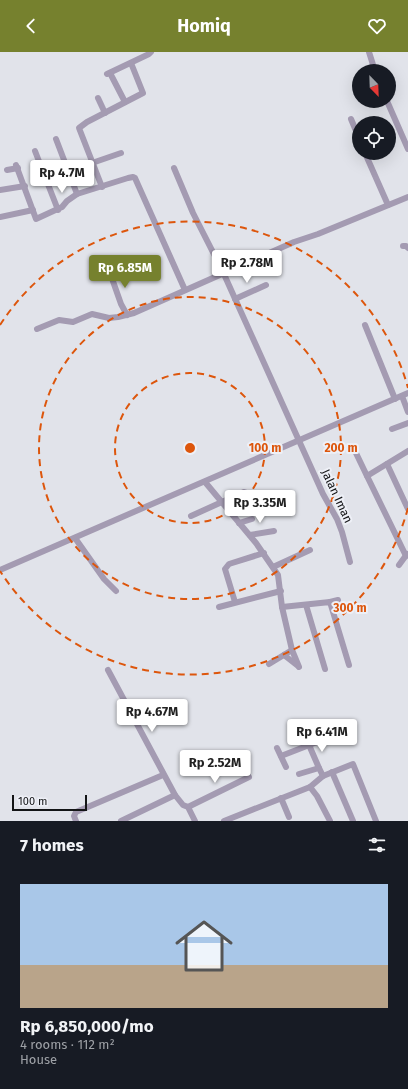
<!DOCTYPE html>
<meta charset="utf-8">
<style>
body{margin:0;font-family:"Fira Sans",sans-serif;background:#242831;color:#f1f3f6;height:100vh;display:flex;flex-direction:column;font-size:15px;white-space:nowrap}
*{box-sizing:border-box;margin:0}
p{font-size:13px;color:#9ea1a6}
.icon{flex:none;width:22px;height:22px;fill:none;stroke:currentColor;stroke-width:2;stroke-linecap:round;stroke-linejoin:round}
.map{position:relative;height:769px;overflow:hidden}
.sheet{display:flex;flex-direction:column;background:#171b24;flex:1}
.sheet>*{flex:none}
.needle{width:26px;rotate:157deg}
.tools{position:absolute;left:352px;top:12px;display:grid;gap:8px}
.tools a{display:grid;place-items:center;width:44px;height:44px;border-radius:50%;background:#171b24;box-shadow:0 4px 16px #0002;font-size:20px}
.scale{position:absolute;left:12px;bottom:10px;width:75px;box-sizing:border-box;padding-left:4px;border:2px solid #131416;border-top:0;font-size:11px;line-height:14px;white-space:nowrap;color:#131416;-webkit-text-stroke:3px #eef0f7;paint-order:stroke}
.price{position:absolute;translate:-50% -34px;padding:0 9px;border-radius:4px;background:#fff;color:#222;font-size:13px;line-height:26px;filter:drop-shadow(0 1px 2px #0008)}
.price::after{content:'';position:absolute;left:50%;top:24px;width:12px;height:9px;margin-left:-6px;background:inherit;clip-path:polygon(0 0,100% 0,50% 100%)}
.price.on{background:#76812e;color:#fff}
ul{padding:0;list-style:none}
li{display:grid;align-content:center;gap:8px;height:212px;padding:0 20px}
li+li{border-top:1px solid #363941}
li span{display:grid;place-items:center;height:124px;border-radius:0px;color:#555}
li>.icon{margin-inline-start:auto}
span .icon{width:72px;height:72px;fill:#fffc;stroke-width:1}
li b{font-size:17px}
h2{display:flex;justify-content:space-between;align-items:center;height:48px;padding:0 20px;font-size:17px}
header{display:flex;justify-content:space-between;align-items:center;height:52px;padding:0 20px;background:#76812e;color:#fff;font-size:18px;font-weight:700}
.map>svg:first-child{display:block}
</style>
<header><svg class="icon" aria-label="back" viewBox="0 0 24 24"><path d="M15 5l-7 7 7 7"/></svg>Homiq<svg class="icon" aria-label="heart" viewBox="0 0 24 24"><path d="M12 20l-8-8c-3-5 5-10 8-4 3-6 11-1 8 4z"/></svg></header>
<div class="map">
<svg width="408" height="769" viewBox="0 0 408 769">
<rect width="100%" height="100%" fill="#e1e3ea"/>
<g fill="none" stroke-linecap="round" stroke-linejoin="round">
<!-- street -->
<g stroke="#a49bb2" stroke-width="6">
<polyline points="369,0 375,19"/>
<polyline points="110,21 125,50"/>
<polyline points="107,22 149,2 151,0"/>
<polyline points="98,46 105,61"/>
<polyline points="387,49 408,97"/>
<polyline points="351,67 359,86"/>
<polyline points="56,87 77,142 128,126 133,125 135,126 185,238"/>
<polyline points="35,99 58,158"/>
<polyline points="365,101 388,153"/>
<polyline points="92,111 121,101"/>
<polyline points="16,113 36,167 62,155 67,149 77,142"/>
<polyline points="174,116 193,161 223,220 323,442 337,467 342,480 350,510"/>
<polyline points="7,118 18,116"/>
<polyline points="102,135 79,76 87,70 143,41 131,11"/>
<polyline points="0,138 25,134"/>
<polyline points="0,165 33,158"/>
<polyline points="403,194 406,194 408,196"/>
<polyline points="109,218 121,252 127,263"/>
<polyline points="235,247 266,233"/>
<polyline points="365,273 395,347"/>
<polyline points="37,277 59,268 73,270 92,262 109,266 118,265 134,261 294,190 318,182 408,145"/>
<polyline points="402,344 408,360"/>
<polyline points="392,377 408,371"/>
<polyline points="355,399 367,424 408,399"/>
<polyline points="387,412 408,457"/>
<polyline points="367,424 406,504"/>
<polyline points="205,430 256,491 278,523 282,555 292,598 299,615"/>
<polyline points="191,464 244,440 247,441 253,454 269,453"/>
<polyline points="239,471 252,467"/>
<polyline points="250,483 274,479"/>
<polyline points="75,486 104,527 116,539"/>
<polyline points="399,513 407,502"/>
<polyline points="273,515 310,498"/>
<polyline points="0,518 408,341"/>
<polyline points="235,550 225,517 229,512 264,501"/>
<polyline points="330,550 338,548"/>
<polyline points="306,553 325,617"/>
<polyline points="219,555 281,539"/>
<polyline points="282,555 330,550 349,613"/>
<polyline points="284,603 298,614"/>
<polyline points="269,612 292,598"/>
<polyline points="108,618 175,743 183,753 188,755 195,769"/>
<polyline points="309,693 319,716"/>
<polyline points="277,696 286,715"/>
<polyline points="281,704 317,690"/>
<polyline points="332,720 353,769"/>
<polyline points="299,722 319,716 323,724"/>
<polyline points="310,735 323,724 353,712 376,769"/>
<polyline points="281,746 289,765"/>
<polyline points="188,755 249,725"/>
<polyline points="76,769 74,764 76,760 163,723"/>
<polyline points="121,769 175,743"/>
<polyline points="224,769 310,735 317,744 330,769"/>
</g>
</g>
<!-- distance rings -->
<g fill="none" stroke="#dd560c" stroke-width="2" stroke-dasharray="7 5">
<circle cx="190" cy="396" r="75"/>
<circle cx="190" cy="396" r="151"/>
<path d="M408 456A226 226 0 0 1 0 519M0 273A226 226 0 0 1 408 336"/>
</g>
<g text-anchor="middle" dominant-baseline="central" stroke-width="4" stroke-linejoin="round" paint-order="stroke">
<!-- street labels -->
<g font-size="12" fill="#131416" stroke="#eef0f7">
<text transform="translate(337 444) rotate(65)">Jalan Iman</text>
</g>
</g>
<circle cx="190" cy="396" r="6" fill="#dd560c" stroke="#eef0f7" stroke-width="2"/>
<g font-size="12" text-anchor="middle" font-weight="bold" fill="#dd560c" stroke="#eef0f7" stroke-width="4" stroke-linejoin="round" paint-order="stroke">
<text x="265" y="400">100 m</text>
<text x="341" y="400">200 m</text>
<text x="350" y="560">300 m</text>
</g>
</svg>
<div class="tools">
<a><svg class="needle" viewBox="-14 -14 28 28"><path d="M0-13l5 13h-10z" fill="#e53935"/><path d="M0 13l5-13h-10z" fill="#9ea1a6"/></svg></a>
<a><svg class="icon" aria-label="locate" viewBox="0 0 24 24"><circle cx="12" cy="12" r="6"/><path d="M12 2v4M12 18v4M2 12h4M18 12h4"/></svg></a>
</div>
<div class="scale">100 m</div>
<b class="price" style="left:62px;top:142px">Rp 4.7M</b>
<b class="price" style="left:247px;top:232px">Rp 2.78M</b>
<b class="price on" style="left:125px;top:237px">Rp 6.85M</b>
<b class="price" style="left:260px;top:472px">Rp 3.35M</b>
<b class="price" style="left:152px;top:681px">Rp 4.67M</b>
<b class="price" style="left:322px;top:701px">Rp 6.41M</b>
<b class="price" style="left:215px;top:732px">Rp 2.52M</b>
</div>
<section class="sheet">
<h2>7 homes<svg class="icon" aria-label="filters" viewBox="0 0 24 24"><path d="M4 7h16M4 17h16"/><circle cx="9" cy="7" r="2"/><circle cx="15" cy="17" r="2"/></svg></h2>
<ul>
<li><span style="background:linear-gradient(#a9c7e8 65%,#b9a48a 0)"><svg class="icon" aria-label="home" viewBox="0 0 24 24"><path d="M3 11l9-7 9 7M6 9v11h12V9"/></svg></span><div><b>Rp 6,850,000/mo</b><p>4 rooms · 112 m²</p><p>House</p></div></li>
</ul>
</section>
